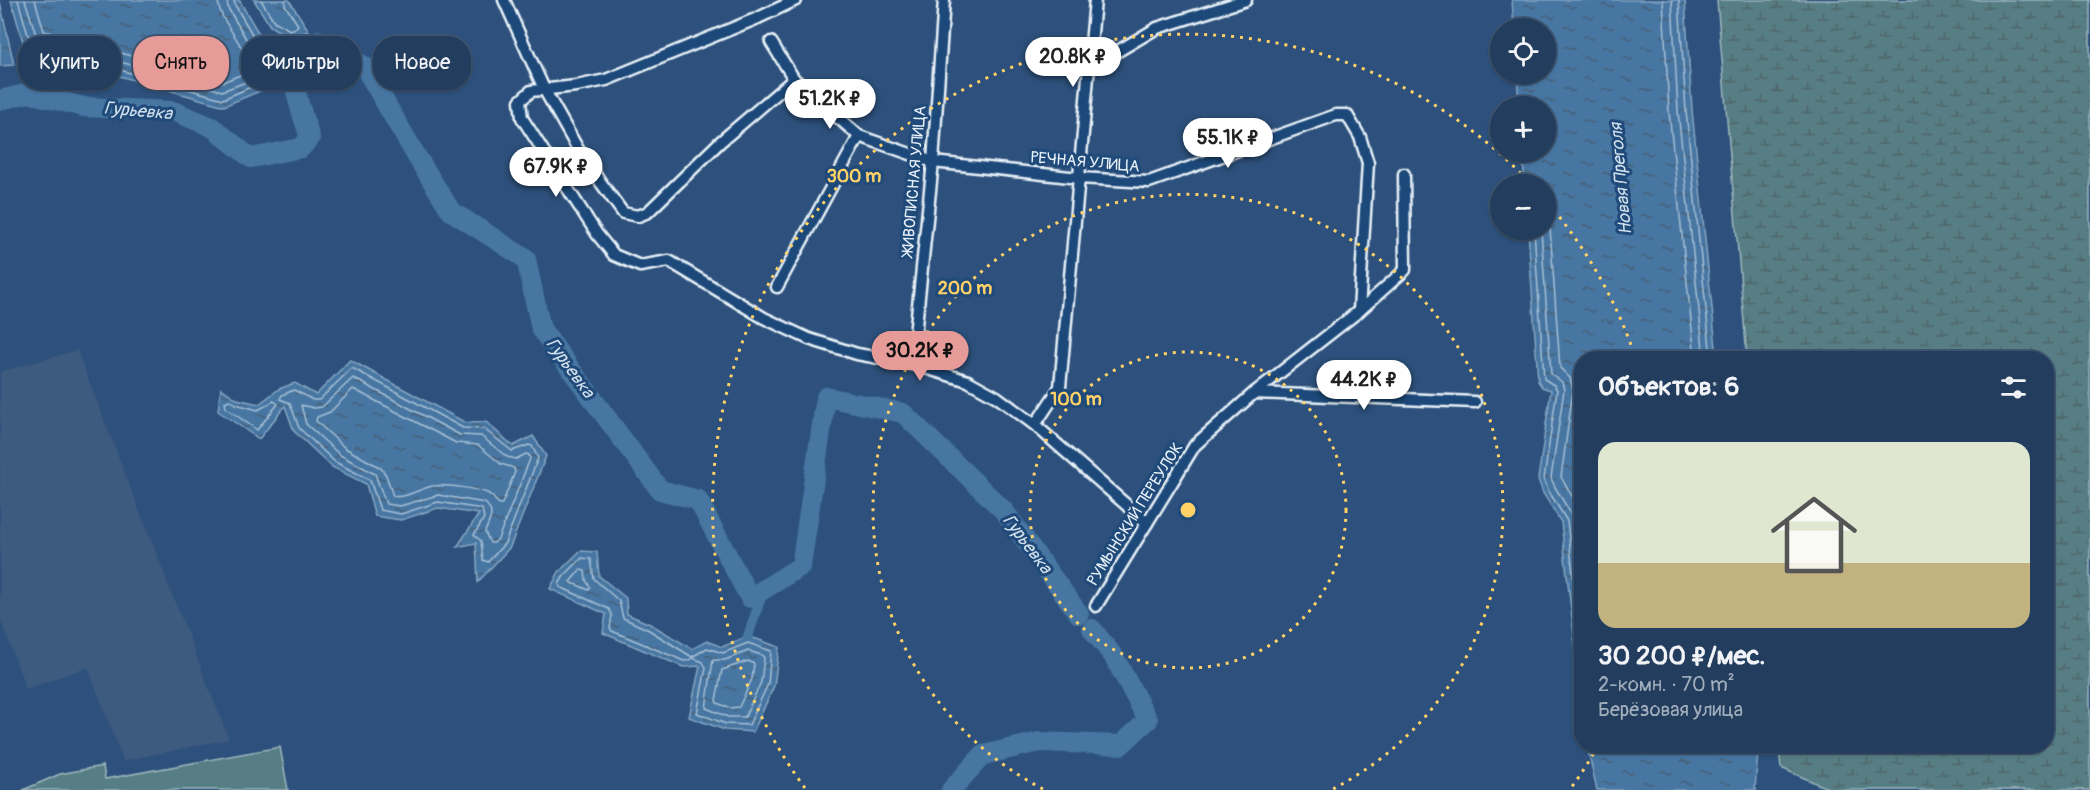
<!DOCTYPE html>
<html lang="ru">
<meta charset="utf-8">
<style>
body{margin:0;font-family:Pangolin,sans-serif;background:#2a4463;color:#f1f3f6;height:100vh;display:flex;flex-direction:column;font-size:22px;white-space:nowrap}
*{box-sizing:border-box;margin:0}
p{font-size:20px;color:#a2aebc}
.icon{flex:none;width:33px;height:33px;fill:none;stroke:currentColor;stroke-width:2;stroke-linecap:round;stroke-linejoin:round}
.map{position:relative;flex:1;overflow:hidden}
.panel{position:absolute;left:1574px;top:351px;width:480px;height:402px;display:flex;flex-direction:column;background:#223d5d;border-radius:24px;box-shadow:0 2px 4px #0004,0 0 0 2px #3f5672}
.panel>*{flex:none}
.top-card{position:absolute;left:18px;top:36px;width:570px;height:54px;display:flex;gap:12px}
.buttons{position:absolute;left:1490px;top:18px;display:grid;gap:12px}
.buttons a{display:grid;place-items:center;width:66px;height:66px;border-radius:50%;background:#223d5d;box-shadow:0 2px 4px #0004,0 0 0 2px #3f5672;font-size:30px}
.price{position:absolute;translate:-50% -51px;padding:0 14px;border-radius:21px;background:#fff;color:#222;font-size:20px;line-height:39px;filter:drop-shadow(0 2px 3px #0008)}
.price::after{content:'';position:absolute;left:50%;top:36px;width:18px;height:14px;margin-left:-9px;background:inherit;clip-path:polygon(0 0,100% 0,50% 100%)}
.price.active{background:#e69b98;color:#111}
ul{padding:0;list-style:none}
li{display:grid;align-content:center;gap:12px;height:318px;padding:0 24px}
li+li{border-top:2px solid #3f5672}
li span{display:grid;place-items:center;height:186px;border-radius:18px;color:#555}
li>.icon{margin-inline-start:auto}
span .icon{width:108px;height:108px;fill:#fffc;stroke-width:1}
li b{font-size:26px}
h2{display:flex;justify-content:space-between;align-items:center;height:72px;padding:0 24px;font-size:26px}
.chip{padding:0 21px;border-radius:24px;background:#223d5d;box-shadow:0 2px 4px #0004,0 0 0 2px #3f5672;font-size:21px;line-height:54px}
.chip.active{background:#e69b98;color:#111}
.map>svg:first-child{display:block}
</style>
<div class="map">
<svg width="2090" height="790" viewBox="0 0 2090 790">
<defs>
<pattern id="wetland-marsh" width="20" height="14" patternUnits="userSpaceOnUse" patternTransform="scale(1.5)"><rect width="20" height="14" fill="#567e84"/><path d="M1 5h8M5 5V1M11 12h8M15 12V8" fill="none" stroke="#4f666a"/></pattern>
<pattern id="water-ripples" width="26" height="14" patternUnits="userSpaceOnUse" patternTransform="scale(1.5)"><rect width="26" height="14" fill="#4676a2"/><path d="M2 4q2-2 4 0t4 0M15 11q2-2 4 0t4 0" fill="none" stroke="#465f76"/></pattern>
</defs>
<rect width="100%" height="100%" fill="#2d517c"/>
<filter id="ink" filterUnits="userSpaceOnUse"><feTurbulence type="fractalNoise" baseFrequency=".0167" numOctaves="2"/><feDisplacementMap in="SourceGraphic" scale="12" xChannelSelector="R" yChannelSelector="G"/><feConvolveMatrix kernelMatrix="1 2 1 2 8 2 1 2 1" color-interpolation-filters="sRGB"/></filter>
<g filter="url(#ink)">
<!-- built -->
<polygon fill="#3e5a7f" points="77,350 117,453 229,739 123,761 88,667 26,689 0,618 0,372"/>
<!-- wetland -->
<polygon fill="url(#wetland-marsh)" stroke="#9fb8be" stroke-width="1.5" points="1717,0 2090,0 2090,790 1832,790 1781,768 1779,746 2046,746 2046,358 1747,358"/>
<!-- garden -->
<polygon fill="#567e84" stroke="#9fb8be" stroke-width="1.5" points="280,747 288,790 23,790 60,774 103,766 105,779"/>
<!-- water -->
<g fill="url(#water-ripples)" stroke="#87a7c4" stroke-width="1.5">
<polygon points="11,0 239,0 265,44 272,86 224,106 25,49"/>
<polygon points="254,0 289,0 309,31 288,37 270,26"/>
<polygon points="1512,0 1685,0 1692,110 1717,358 1581,358 1581,698 1561,522 1543,493 1538,479 1551,390 1542,387 1538,381 1528,230 1545,230 1545,184 1525,184 1522,152 1545,152 1545,106 1519,106 1517,74 1545,74 1545,28 1514,28"/>
<polygon points="0,2 14,65 0,66"/>
<polygon points="350,360 466,423 486,422 513,446 533,436 546,456 510,547 478,582 476,543 457,547 479,514 438,508 401,520 375,516 366,484 332,467 294,431 285,406 259,439 218,411 221,388 237,399 259,404 279,389 295,383 316,395"/>
<polygon points="580,551 597,552 599,576 626,598 627,614 652,625 692,649 707,641 722,647 748,636 779,647 774,686 753,732 725,730 689,717 700,666 683,667 603,633 606,614 550,589 559,572"/>
<polygon points="1587,746 1756,746 1758,753 1755,789 1757,790 1597,790"/>
</g>
<g fill="none" stroke-linecap="round" stroke-linejoin="round">
<!-- shore -->
<g stroke="#a7c0d6" stroke-width="1.5">
<polyline points="18,0 31,45 223,99 265,81 259,46 235,5 234,0"/>
<polyline points="25,0 37,38 222,91 254,79 256,76 252,49 228,8 227,0"/>
<path d="M35,0L44,31L223,82L245,73C253,47 219,26 218,0"/>
<polyline points="261,0 274,21 290,30 296,28 298,25 285,5 285,0"/>
<polyline points="1663,0 1669,112 1695,358"/>
<polyline points="1672,0 1678,111 1704,358"/>
<polyline points="1679,0 1686,111 1711,358"/>
<polyline points="1545,216 1550,228 1560,368 1570,378 1573,390 1561,477 1581,512"/>
<polyline points="1534,230 1544,379 1554,385 1557,390 1544,479 1548,490 1567,521 1581,645"/>
<polyline points="1541,230 1551,374 1562,382 1564,390 1551,478 1555,487 1574,519 1581,580"/>
<polygon points="352,368 463,428 484,429 512,451 529,445 532,446 538,458 505,543 488,562 483,560 481,541 474,535 484,518 482,509 438,502 401,514 380,510 370,480 335,462 299,428 290,403 280,399 282,395 294,390 313,400 319,400"/>
<path d="M353,378L460,435L481,436L507,457L516,459L526,454L529,455L530,459L498,539L494,543H490L485,532C489,521 496,513 485,503L438,495L400,506L386,504L375,474L340,455L306,424L301,405L314,408L322,407Z"/>
<path d="M353,389L456,443L478,445L501,464L514,468L515,472L502,504H499C496,501 493,497 489,494C480,489 444,484 433,486C420,488 406,499 393,496L386,475L381,468L345,448L316,421L317,417L330,412Z"/>
<polygon points="229,400 236,404 258,410 274,401 278,404 257,430 226,408 225,402"/>
<polygon points="582,558 591,559 594,579 619,601 623,618 649,630 692,657 707,648 723,653 748,643 771,651 768,684 749,725 726,724 697,713 706,668 703,662 693,658 690,660 684,661 612,631 610,628 612,615 609,609 560,587 559,584 564,576"/>
<polygon points="580,570 585,571 586,580 590,587 589,590 570,582"/>
<polygon points="748,651 762,655 764,658 761,682 745,717 728,717 706,708 713,660 725,660"/>
<polygon points="748,661 754,664 752,679 739,707 730,708 717,703 716,700 722,670"/>
</g>
<!-- canal -->
<polyline stroke="#4676a2" stroke-width="10" points="748,636 764,589"/>
<!-- river -->
<g stroke="#4676a2" stroke-width="20">
<path d="M0,100L29,93L84,107L173,111L212,127L251,158L301,148L310,138C304,118 281,62 300,47C304,43 313,42 318,40L364,66L417,157L451,211L526,259L541,329L660,490L698,500L750,598L801,566L826,397L903,413L1004,511L1079,614"/>
<polyline points="951,790 983,755 1039,742 1121,745 1148,720 1114,657 1092,629"/>
</g>
<!-- minor casing -->
<g stroke="#e8f1f8" stroke-width="15">
<g id="minor">
<polyline points="504,0 544,89 583,158 623,213 638,216 648,212 720,142 794,79"/>
<polyline points="796,0 758,18 606,80 576,86 531,91 520,101 522,118 597,234 614,255 640,266 669,261 764,318 809,339 857,354 912,364 968,381 997,397 1035,425 1147,523"/>
<polyline points="771,42 794,79 859,136 933,162 1079,178 1149,182 1336,115 1347,115 1360,137 1368,163 1359,311"/>
<polyline points="1090,58 1108,57 1157,28 1246,0"/>
<polyline points="777,287 859,136"/>
<polyline points="912,364 933,162 944,0"/>
<polyline points="1254,393 1475,402"/>
<polyline points="1035,425 1060,387 1095,0"/>
<polyline points="1096,606 1195,445 1254,393 1359,311 1405,270 1404,174"/>
</g>
</g>
<!-- minor -->
<use href="#minor" stroke="#1f4a7a" stroke-width="10"/>
</g>
</g>
<!-- distance rings -->
<g fill="none" stroke="#ffd166" stroke-width="3" stroke-dasharray="3 6">
<circle cx="1188" cy="510" r="158"/>
<path d="M1043 789A315 315 0 1 1 1333 789"/>
<path d="M1598 746A473 473 0 0 1 1571 788M805 788A473 473 0 0 1 1531 184M1548 203A473 473 0 0 1 1635 356"/>
</g>
<g text-anchor="middle" dominant-baseline="central" stroke-width="6" stroke-linejoin="round" paint-order="stroke">
<!-- street labels -->
<g font-size="16" fill="#e8f1f8" stroke="#1f4a7a">
<text transform="translate(1085 162) rotate(5)">РЕЧНАЯ УЛИЦА</text>
<text transform="translate(914 181) rotate(-85)">ЖИВОПИСНАЯ УЛИЦА</text>
<text transform="translate(1135 514) rotate(-58)">РУМЫНСКИЙ ПЕРЕУЛОК</text>
</g>
<!-- water labels -->
<g font-size="18" font-style="italic" fill="#d0dfeb" stroke="#1f4a7a">
<text transform="translate(138 111) rotate(5)">Гурьевка</text>
<text transform="translate(1621 179) rotate(-95)">Новая Преголя</text>
<text transform="translate(570 368) rotate(54)">Гурьевка</text>
<text transform="translate(1027 544) rotate(53)">Гурьевка</text>
</g>
</g>
<circle cx="1188" cy="510" r="9" fill="#ffd166" stroke="#1f4a7a" stroke-width="3"/>
<g font-size="18" text-anchor="middle" font-weight="bold" fill="#ffd166" stroke="#1f4a7a" stroke-width="6" stroke-linejoin="round" paint-order="stroke">
<text x="854" y="182">300 m</text>
<text x="965" y="294">200 m</text>
<text x="1076" y="405">100 m</text>
</g>
</svg>
<div class="buttons">
<a><svg class="icon" aria-label="locate" viewBox="0 0 24 24"><circle cx="12" cy="12" r="6"/><path d="M12 2v4M12 18v4M2 12h4M18 12h4"/></svg></a>
<a>+</a>
<a>−</a>
</div>
<b class="price" style="left:1073px;top:88px">20.8K ₽</b>
<b class="price" style="left:830px;top:130px">51.2K ₽</b>
<b class="price" style="left:1228px;top:169px">55.1K ₽</b>
<b class="price" style="left:556px;top:198px">67.9K ₽</b>
<b class="price active" style="left:920px;top:382px">30.2K ₽</b>
<b class="price" style="left:1364px;top:411px">44.2K ₽</b>
<div class="top-card">
<a class="chip">Купить</a>
<a class="chip active">Снять</a>
<a class="chip">Фильтры</a>
<a class="chip">Новое</a>
</div>
<section class="panel">
<h2>Объектов: 6<svg class="icon" aria-label="filters" viewBox="0 0 24 24"><path d="M4 7h16M4 17h16"/><circle cx="9" cy="7" r="2"/><circle cx="15" cy="17" r="2"/></svg></h2>
<ul>
<li><span style="background:linear-gradient(#dfe7d0 65%,#c2b280 0)"><svg class="icon" aria-label="home" viewBox="0 0 24 24"><path d="M3 11l9-7 9 7M6 9v11h12V9"/></svg></span><div><b>30 200 ₽/мес.</b><p>2-комн. · 70 m²</p><p>Берёзовая улица</p></div></li>
</ul>
</section>
</div>
